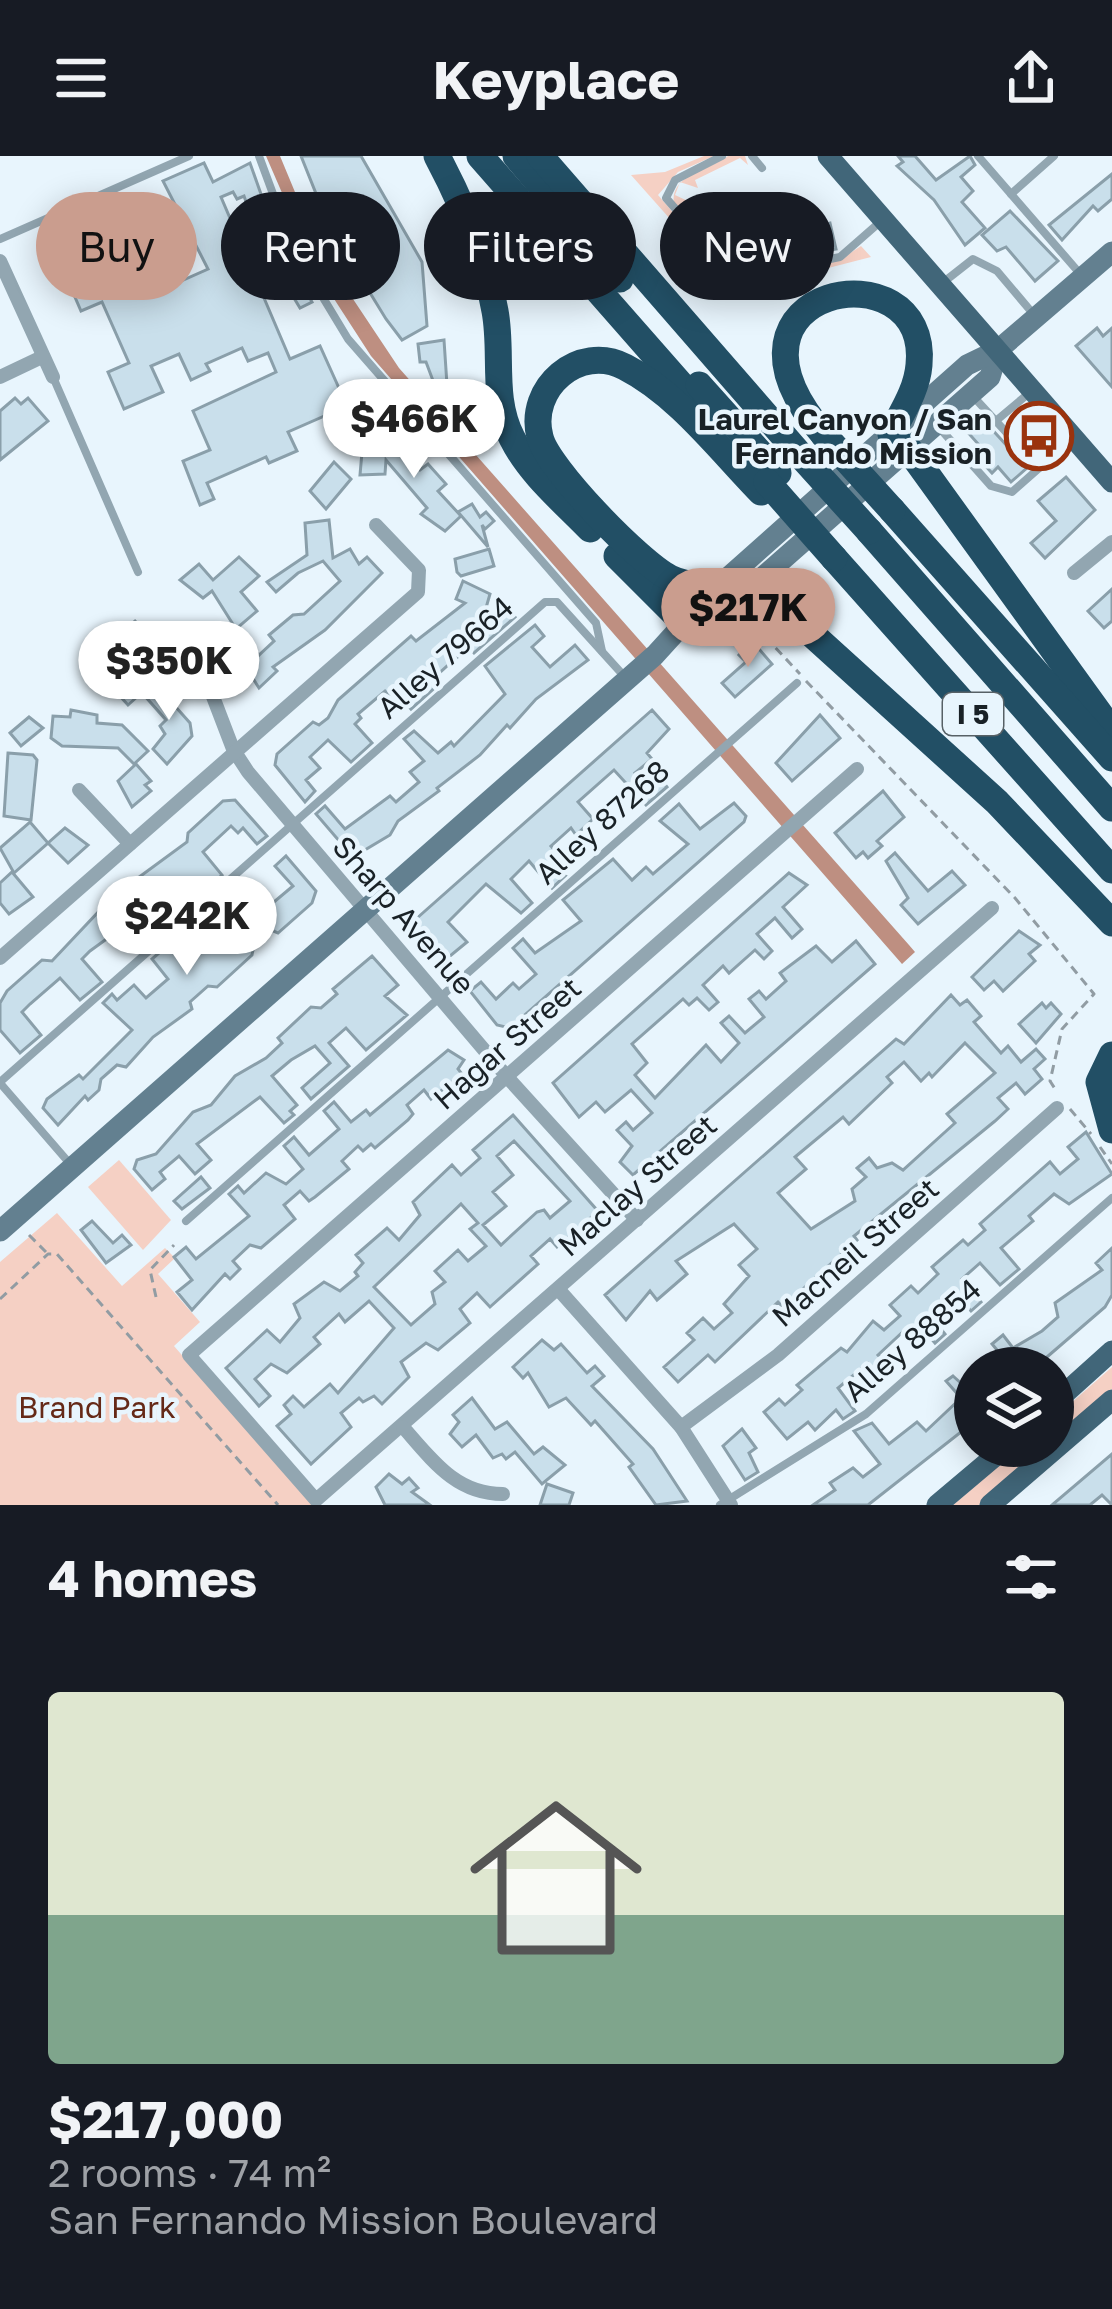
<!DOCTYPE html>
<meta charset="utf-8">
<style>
body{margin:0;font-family:"Golos Text",sans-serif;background:#20242c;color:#f1f3f6;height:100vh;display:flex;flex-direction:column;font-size:45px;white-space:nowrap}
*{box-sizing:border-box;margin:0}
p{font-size:39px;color:#9ea1a6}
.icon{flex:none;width:66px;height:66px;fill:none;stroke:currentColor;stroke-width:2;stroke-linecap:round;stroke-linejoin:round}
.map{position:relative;height:1349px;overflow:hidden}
.side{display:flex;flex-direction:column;background:#171b24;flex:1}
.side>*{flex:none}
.hud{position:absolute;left:36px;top:36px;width:1041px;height:108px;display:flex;gap:24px}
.fabs{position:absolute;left:954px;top:1191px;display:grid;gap:24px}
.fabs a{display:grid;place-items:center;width:120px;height:120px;border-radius:50%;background:#171b24;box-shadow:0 6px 30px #0003;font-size:60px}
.price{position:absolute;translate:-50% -102px;padding:0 27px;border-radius:42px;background:#fff;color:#222;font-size:39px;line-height:78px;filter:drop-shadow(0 3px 6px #0008)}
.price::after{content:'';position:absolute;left:50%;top:72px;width:36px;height:27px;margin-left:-18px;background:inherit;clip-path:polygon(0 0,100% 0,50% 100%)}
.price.current{background:#ca9d8e;color:#111}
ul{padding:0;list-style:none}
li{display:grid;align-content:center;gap:24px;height:636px;padding:0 48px}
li+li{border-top:3px solid #363941}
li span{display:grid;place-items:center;height:372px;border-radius:12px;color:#555}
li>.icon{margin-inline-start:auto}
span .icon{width:216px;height:216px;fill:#fffc;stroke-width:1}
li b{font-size:51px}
h2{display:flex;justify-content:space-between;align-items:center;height:144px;padding:0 48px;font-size:51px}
.tag{padding:0 42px;border-radius:54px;background:#171b24;box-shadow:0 6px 30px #0003;font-size:42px;line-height:108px}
.tag.current{background:#ca9d8e;color:#111}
header{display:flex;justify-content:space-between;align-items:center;height:156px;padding:0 48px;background:#171b24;font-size:54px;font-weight:700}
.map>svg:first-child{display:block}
</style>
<header><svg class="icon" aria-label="menu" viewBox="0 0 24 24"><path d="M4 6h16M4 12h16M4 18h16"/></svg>Keyplace<svg class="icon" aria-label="share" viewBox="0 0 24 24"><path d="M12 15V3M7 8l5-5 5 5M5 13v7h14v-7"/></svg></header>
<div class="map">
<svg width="1112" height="1349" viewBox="0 0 1112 1349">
<rect width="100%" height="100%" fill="#e8f5fd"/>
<!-- green -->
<g fill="#f5d0c4">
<polygon points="704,0 714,0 678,16 658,39 732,125 838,105 861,90 871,101 735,136 631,19 665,16"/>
<path d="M728,0H745L748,9L740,2L695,24L698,32L680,26L675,39L692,47L686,55L719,94L730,88L736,112L780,109L737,117L674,49C669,18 708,15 728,0Z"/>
<polygon points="119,1004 171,1064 143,1094 88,1031"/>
<polygon points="57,1057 122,1130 165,1092 175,1102 158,1118 200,1166 174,1190 313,1349 0,1349 0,1106"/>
<polygon points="1112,1211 1112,1233 1053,1284 1053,1263"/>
<polygon points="1022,1290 1047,1290 979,1349 953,1349"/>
</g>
<!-- water -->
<polygon fill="#be8f81" points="266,0 280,0 317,89 399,212 909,789 915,796 902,808 371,200 316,115"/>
<!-- building -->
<g fill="#c9dfeb" stroke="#8a9faa" stroke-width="3" fill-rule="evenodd">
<polygon points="301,0 361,0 422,106 427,170 402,184 386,163 329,70"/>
<polygon points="898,0 915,0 936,24 970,0 975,9 961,21 973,35 962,46 985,72 965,89 934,44 897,10 903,6"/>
<polygon points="204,7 213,26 250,7 268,58 252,63 244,40 237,43 233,36 221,41 290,203 320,190 347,250 288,276 297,295 269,307 266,301 207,327 214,343 200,349 183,305 210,294 193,255 276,216 268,197 248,205 242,192 206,208 210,215 191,224 179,198 151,210 163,236 124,253 108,216 129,207 102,146 81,155 49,81 135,43 172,129 208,113 163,25"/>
<polygon points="1112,18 1112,43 1098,55 1093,50 1062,84 1049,69"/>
<polygon points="1010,55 1058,105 1035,125 1006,91 997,95 982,79"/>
<polygon points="830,67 836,93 748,108 745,96 778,88 776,80"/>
<polygon points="287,99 312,146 300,152 273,107"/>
<polygon points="1097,172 1103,180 1112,172 1112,231 1076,190"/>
<polygon points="444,184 447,229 435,230 426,206 420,206 418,188"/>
<polygon points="15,242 21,248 28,242 48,265 0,304 0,255"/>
<polygon points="978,258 1027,312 1011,326 998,311 992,317 981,305 988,299 963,271"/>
<polygon points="403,276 414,281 407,299 420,314 428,308 446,328 438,335 461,360 445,375 421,358 427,352 386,304 385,318 360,319 362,296 393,298"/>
<polygon points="334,306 351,323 326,353 310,335"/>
<polygon points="1066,321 1095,354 1045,402 1031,387 1056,365 1038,345"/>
<polygon points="472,348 480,361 486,356 494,365 485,373 482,369 488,391 458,356"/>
<polygon points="329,364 333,402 350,393 359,408 367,401 382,417 325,474 273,511 277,515 259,532 238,499 249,488 259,499 274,485 269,479 293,459 304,458 340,425 323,405 298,417 276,436 267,426 307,399 305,367"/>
<polygon points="489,393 494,410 461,420 457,416 455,403"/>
<polygon points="239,401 259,420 241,436 257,455 236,473 212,435 203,442 180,424 199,408 213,424"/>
<polygon points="463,425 490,438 477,483 509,454 515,461 474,497 470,493 456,502 435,521 440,527 411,553 399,539 393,544 385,535 358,558 361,562 355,568 372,587 351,606 328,584 310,601 320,612 306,624 315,635 305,646 275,609 277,598 313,566 319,569 328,562 338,544 411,480 416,485 465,447 456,443"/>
<polygon points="1112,433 1112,465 1104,472 1088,455"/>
<polygon points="135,465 148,480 149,495 130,513 147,532 128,549 119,539 128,531 114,515 122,508 106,490"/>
<polygon points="535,469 544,480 532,491 550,511 575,489 588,504 536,543 510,572 507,569 480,599 437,632 439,635 398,665 390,679 353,701 316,658 325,650 345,673 390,640 396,646 419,626 410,616 424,605 404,583 414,575 438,597 451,586 454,590 505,538 485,510"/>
<polygon points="753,486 772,508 735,541 722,527 746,506 739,499"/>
<polygon points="157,527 180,544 174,549 190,567 192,580 167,608 153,593 165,578 160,570 166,564 144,539"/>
<polygon points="71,554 97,559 97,567 122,569 148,595 134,608 118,592 62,590 51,582 53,560 70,561"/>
<polygon points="652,554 669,573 647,597 652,603 635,617 649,633 661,623 667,631 646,649 614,614 578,646 593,663 576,679 571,672 551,690 569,710 560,718 565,720 552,732 529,705 511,723 532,747 521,757 486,728 448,766 467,786 444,805 414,770 416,763"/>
<polygon points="820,559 840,582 792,625 776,607"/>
<polygon points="29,561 43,572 21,590 10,577"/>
<polygon points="8,597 33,599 37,604 31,664 4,660"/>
<polygon points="136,608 151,625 145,629 151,635 132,651 118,625"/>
<polygon points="883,635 904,661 877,685 882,690 868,702 863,696 856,702 835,677"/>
<polygon points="235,644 267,680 257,688 243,672 238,677 231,670 203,696 222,719 182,755 166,736 146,754 162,772 141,791 123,771 90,795 82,803 102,826 80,844 60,822 30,848 22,856 41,879 20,897 0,874 0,847 7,835 42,804 52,805 103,751 112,753 128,738 127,730 187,686 188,677 223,645"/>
<polygon points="734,647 746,660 744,666 510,872 497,869 470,835 481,826 496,843 513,827 519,833 536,818 513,792 523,783 535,797 581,765 563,744 613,703 632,724 646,711 653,718 688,688 660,665 679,648 700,673"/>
<polygon points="30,666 48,687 14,717 0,692"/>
<polygon points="65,672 88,689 68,707 48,687"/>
<polygon points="895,697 928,735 952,715 965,729 918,768 901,749 908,742 886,705"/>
<polygon points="286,700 316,735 312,747 278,777 271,774 254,789 252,799 217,831 208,830 190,846 192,853 153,881 126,911 117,909 101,923 99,934 88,944 85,940 58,969 43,952 47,943 79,919 83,923 132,874 103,847 112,838 117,844 134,829 146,842 168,823 152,803 233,732 243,744 229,756 243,772 293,730 275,710"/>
<polygon points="12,716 33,741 9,758 0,747 0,727"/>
<polygon points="789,717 807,729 783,751 802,773 792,782 775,762 757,778 772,795 764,803 755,794 729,817 723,810 703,829 718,846 709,854 697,842 689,849 683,843 632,888 647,907 635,919 655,942 706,889 721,906 739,887 721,867 729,860 745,877 764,861 749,843 759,835 766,843 786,825 780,817 816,790 832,806 856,785 875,808 633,1019 620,1006 632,990 617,974 626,966 633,974 652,957 631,934 605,956 596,946 579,961 553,927"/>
<polygon points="1019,775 1040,789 1029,798 1035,805 1003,835 994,825 984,834 972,821"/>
<polygon points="372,800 398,829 385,840 407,859 366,894 346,872 329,887 349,910 311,943 302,932 330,907 315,890 291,904 272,920 297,949 290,955 294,959 284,967 260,941 197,988 211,1004 195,1018 179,1000 160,1016 165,1023 152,1034 134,1013 137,1004 156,998 193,956 211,949 235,920 266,902 282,887 278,882 311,851 321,852 337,838 333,833"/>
<path d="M951,839L960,849L967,844L981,860L974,866L1001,897L1008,890L1021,906L1036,893L1045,903L1034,913L1042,923L1025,938L1016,927L998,942L1008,953L995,965L854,1080L857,1084L783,1151L778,1146L715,1206L708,1199L678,1226L664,1211L694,1184L687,1177L703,1162L714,1173L732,1157L724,1148L749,1120L739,1109L757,1093L734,1068L676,1105L687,1118L657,1144L650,1135L626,1164L605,1139L896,883L904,888ZM965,887L995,917L947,958L955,967L903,1014L892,1007L877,1012L869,1002L857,1012L866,1021L852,1033L855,1045L811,1073L778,1037L806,1013L795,1001L843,961L849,968L892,927L887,921L904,906L921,925L929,917L932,921Z"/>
<polygon points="1042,847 1046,852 1051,847 1061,858 1036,887 1019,868"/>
<polygon points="448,894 464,904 458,913 462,918 431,943 424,934 407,949 413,958 408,964 375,992 371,988 363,995 358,990 342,1005 349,1013 315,1041 309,1045 300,1035 284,1049 295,1063 261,1092 250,1089 233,1105 240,1113 230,1123 225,1118 192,1154 177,1136 192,1124 174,1101 186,1091 196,1103 249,1060 229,1038 238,1030 244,1037 266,1017 286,1028 303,1013 284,990 294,981 309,999 339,973 324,955 334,946 351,966 366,954 370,959"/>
<path d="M513,959L597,1054L594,1059L557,1091L550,1083L531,1100L538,1108L490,1151L477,1137L460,1153L470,1167L438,1194L426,1187L401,1206L409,1221L382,1248L374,1240L363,1246L359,1242L341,1257L351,1271L311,1308L277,1270L291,1258L284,1249L293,1240L304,1251L330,1228L338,1237L394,1172L369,1145L345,1166L339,1158L314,1181L320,1188L287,1217L271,1208L255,1223L270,1240L259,1250L226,1212L267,1174L280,1186L300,1162L294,1148L324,1126L340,1135L358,1120L355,1116L363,1107L356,1099L387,1072L399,1084L420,1059L413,1046L452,1009L461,1019L480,1002L473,994ZM514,985L570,1045L550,1062L544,1054L537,1056L501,1089L483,1069L506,1050L493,1036L513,1019L497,1000ZM461,1048L478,1067L470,1073L486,1090L468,1105L458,1094L435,1115L445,1126L432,1136L435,1148L411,1169L374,1131Z"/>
<polygon points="1086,976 1112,1018 1069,1048 1054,1038 1029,1060 1033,1065 1001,1092 1019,1113 1000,1129 980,1107 962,1123 981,1146 971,1155 957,1140 933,1163 945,1178 935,1187 929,1180 920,1188 907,1172 878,1199 888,1210 878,1219 868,1207 838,1232 855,1255 843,1263 836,1254 815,1274 808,1266 787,1283 764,1256 779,1243 785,1249 802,1234 797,1229 841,1192 847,1196 873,1165 884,1174 900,1160 890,1149 911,1130 918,1137 938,1118 932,1111 963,1084 968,1089 985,1074 980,1068 1050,1006 1060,1018 1078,1003 1068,991"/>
<polygon points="201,1021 210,1032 182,1053 174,1045"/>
<polygon points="92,1065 113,1087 122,1079 131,1089 106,1107 81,1074"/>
<polygon points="1112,1092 1112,1139 1105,1151 1040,1207 1036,1202 1024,1212 1000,1212 1007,1206 992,1188 1003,1179 1013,1192 1042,1175 1058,1161 1055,1147 1102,1114 1096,1107"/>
<polygon points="542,1184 554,1194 561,1188 587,1217 595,1210 604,1220 592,1230 653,1293 687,1345 656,1349 629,1311 633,1308 595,1265 591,1269 566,1242 549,1251 528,1217 523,1222 513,1211"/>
<polygon points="953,1220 975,1240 975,1265 868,1349 813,1349 835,1334 830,1327 853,1312 863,1321 880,1308 854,1275 872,1267 889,1288 917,1266 926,1275 961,1242 946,1225"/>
<polygon points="472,1242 495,1273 507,1266 534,1298 543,1291 565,1309 542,1328 515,1296 506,1303 502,1298 493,1302 476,1279 462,1291 450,1278 459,1266 453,1259"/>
<polygon points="742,1273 756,1292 749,1297 758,1316 745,1324 723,1290"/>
<polygon points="1112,1298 1112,1349 1102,1339 1090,1349 1052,1349"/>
<polygon points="389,1318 402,1328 409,1322 418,1332 412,1336 430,1349 385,1349 376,1331"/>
<polygon points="547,1328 573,1337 569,1349 540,1349"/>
</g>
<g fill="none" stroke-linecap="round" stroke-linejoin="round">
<!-- path -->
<g stroke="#919ca3" stroke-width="3" stroke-dasharray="9 6" stroke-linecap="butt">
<polyline points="745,459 800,518"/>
<polyline points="806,525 1015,742 1094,838 1062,873 1050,925 1057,936"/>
<polyline points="1070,953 1091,978"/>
<polyline points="1100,991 1112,1008"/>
<polyline points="29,1079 47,1097"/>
<polyline points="156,1141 150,1114 174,1089"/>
<polyline points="0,1143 48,1098 57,1098 278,1349"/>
</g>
<!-- lane -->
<g stroke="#92a6b1" stroke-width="8">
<polyline points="259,0 293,92 348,183 596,467 602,495"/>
<polyline points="722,0 675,24 666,42 736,122 840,101 880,66"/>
<polyline points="752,0 762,12"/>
<polyline points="978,0 1082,120"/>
<polyline points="1011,38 1054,0"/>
<polyline points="0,83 189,0"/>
<polyline points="945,125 973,103 997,115 1035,160"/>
<polyline points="53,221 138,416"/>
<polyline points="971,238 1039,312"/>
<polyline points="997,264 1028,238"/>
<polyline points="936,268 991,330 1012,336 1071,284"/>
<polyline points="0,926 545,446 557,446 624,520"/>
<polyline points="0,927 71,1009"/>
<polyline points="186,1065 797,527"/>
<polyline points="720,1349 866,1258 1112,1042"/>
</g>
<!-- street -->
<g stroke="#92a6b1" stroke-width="14">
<polyline points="0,105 53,221"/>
<polyline points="0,221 42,201"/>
<polyline points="1074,417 1112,386"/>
<polyline points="189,478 233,593 248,616 508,922 637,1064"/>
<polyline points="857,613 189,1199 316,1344 992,752"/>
<polyline points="79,634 130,688"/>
<polyline points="0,802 418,436 419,414 376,369"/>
<polyline points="559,1134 681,1271 731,1349"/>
<path d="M403,1271C432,1304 456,1338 503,1338"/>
<polyline points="681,1271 778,1199 1057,952"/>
</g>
<!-- secondary -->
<g stroke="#638090" stroke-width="21">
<polyline points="688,467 720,455 747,435 990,221 998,194"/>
<polyline points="0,1075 655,499 715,433 967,209 998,194 1112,96"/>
</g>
<!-- primary -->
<g stroke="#416679" stroke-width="21">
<polyline points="828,0 1112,326"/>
<polyline points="1053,1248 1112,1195"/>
<polyline points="937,1349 1007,1290"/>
<polyline points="990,1349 1112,1244"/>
</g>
<!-- highway -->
<g stroke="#224f65" stroke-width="27">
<path d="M437,0C463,49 485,100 495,155C503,197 491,242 512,282C530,318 563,345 590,373"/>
<polyline points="480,0 703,254"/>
<polyline points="516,0 620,123"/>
<polyline points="540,0 802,301"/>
<polyline points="699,229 778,317"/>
<path d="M824,279C695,130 931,87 919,209C917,234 902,256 891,278"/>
<polyline points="907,291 1112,575"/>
<polyline points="892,354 1112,602"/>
<polyline points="869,375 1112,652"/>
<polyline points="617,400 685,468"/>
<polyline points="834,402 1112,714"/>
<path d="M715,433C700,430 684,429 670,422C641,408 547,312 540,281C527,232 579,187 625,211C678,238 720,294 761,336"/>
<polyline points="747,435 773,443 997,646 1112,767"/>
<polyline points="1112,899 1099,926 1112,974"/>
</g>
<!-- highway-bridge -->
<g stroke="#224f65" stroke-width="27">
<polyline points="824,279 892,354"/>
<polyline points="802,301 869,375"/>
<polyline points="767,326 834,402"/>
</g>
</g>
<!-- icons -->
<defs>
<g id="bus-ring" transform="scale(3.45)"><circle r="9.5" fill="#e8f5fd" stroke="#9a330e" stroke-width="1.5"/><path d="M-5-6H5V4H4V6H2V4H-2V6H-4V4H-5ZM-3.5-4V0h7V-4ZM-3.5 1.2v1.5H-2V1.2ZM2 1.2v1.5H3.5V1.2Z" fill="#9a330e"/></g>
</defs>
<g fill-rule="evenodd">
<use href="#bus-ring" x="1039" y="280"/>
</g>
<g text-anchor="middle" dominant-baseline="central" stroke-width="9" stroke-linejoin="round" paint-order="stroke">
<!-- shield labels -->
<rect fill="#e8f5fd" stroke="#576166" stroke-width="3" x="943" y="537" width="60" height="42" rx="9"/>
<g font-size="27" font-weight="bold" fill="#192126">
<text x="973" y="558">I 5</text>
</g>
<!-- poi labels -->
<g font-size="30" font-weight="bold" fill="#192126" stroke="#e8f5fd" text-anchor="end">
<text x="992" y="263">Laurel Canyon / San<tspan x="992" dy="34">Fernando Mission</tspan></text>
</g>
<!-- street labels -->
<g font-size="30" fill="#192126" stroke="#e8f5fd">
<text transform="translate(445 501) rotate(-41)">Alley 79664</text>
<text transform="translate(602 666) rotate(-42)">Alley 87268</text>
<text transform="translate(404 759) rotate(49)">Sharp Avenue</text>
<text transform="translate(507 887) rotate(-41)">Hagar Street</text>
<text transform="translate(637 1029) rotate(-41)">Maclay Street</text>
<text transform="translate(855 1096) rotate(-41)">Macneil Street</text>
<text transform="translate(912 1184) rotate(-41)">Alley 88854</text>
</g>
<!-- park labels -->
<g font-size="30" fill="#652917" stroke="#e8f5fd">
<text x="97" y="1251">Brand Park</text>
</g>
</g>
</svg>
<div class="fabs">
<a><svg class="icon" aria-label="layers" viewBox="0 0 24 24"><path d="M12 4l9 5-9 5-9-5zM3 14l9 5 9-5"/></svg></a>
</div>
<b class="price" style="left:414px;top:325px">$466K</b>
<b class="price current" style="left:748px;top:514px">$217K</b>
<b class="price" style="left:169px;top:567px">$350K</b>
<b class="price" style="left:187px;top:822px">$242K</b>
<div class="hud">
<a class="tag current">Buy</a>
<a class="tag">Rent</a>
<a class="tag">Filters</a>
<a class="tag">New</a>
</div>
</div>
<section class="side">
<h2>4 homes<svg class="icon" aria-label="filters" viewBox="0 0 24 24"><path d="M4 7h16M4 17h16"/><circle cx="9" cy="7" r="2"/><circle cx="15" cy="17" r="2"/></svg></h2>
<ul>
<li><span style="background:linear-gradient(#dfe7d0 60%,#7fa58c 0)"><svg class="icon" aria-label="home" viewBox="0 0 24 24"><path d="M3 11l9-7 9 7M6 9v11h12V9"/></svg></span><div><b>$217,000</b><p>2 rooms · 74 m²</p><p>San Fernando Mission Boulevard</p></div></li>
</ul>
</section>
